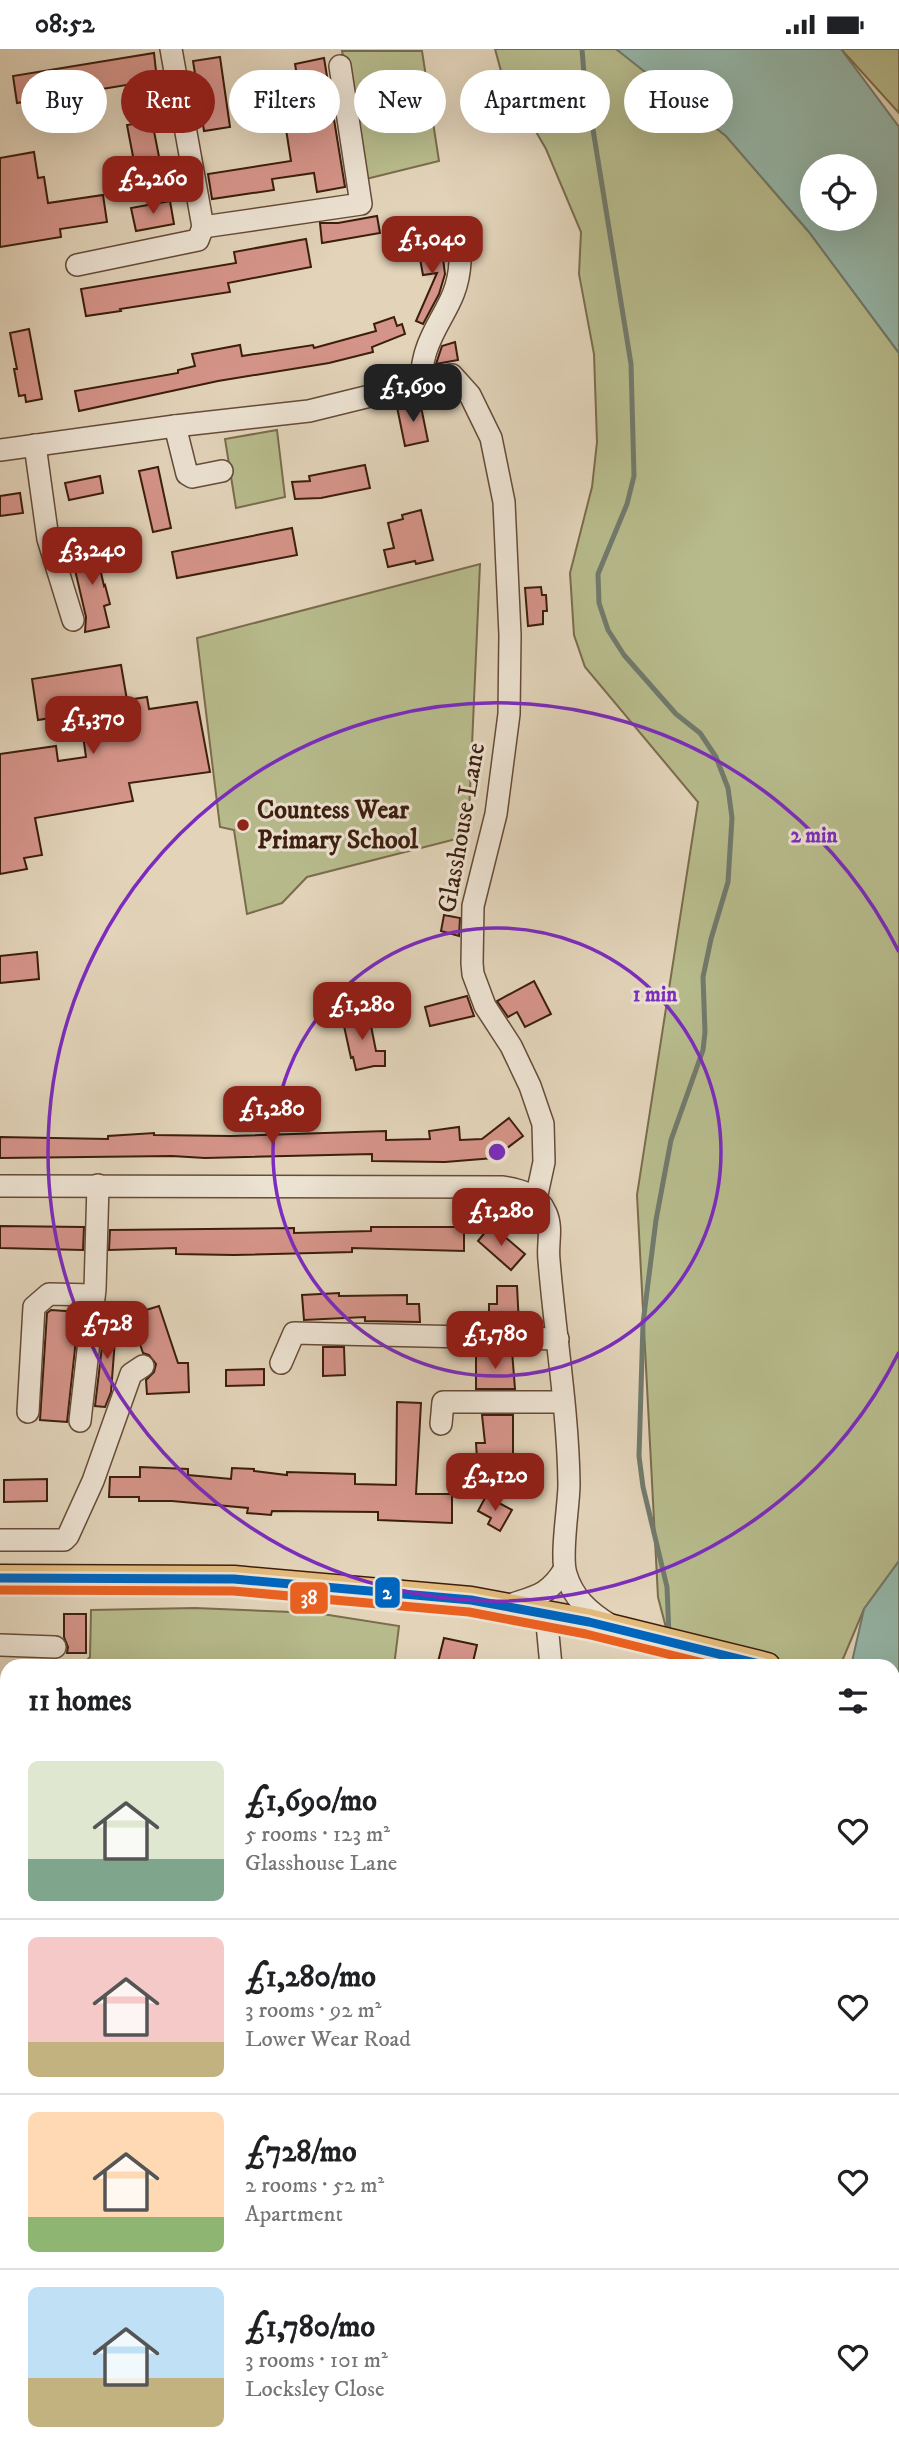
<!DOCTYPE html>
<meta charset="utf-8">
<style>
body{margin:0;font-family:"IM FELL DW Pica",serif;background:#f6f6f6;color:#202124;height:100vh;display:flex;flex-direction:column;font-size:26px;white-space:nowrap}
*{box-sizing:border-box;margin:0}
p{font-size:23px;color:#757577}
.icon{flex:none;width:38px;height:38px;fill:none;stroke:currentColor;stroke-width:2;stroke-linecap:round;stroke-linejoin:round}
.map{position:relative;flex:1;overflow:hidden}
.side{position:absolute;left:0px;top:1610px;width:900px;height:800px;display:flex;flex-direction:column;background:#fff;border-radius:21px 21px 0 0;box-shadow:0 7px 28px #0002}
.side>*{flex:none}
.top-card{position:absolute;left:21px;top:21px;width:858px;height:63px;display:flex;gap:14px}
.controls{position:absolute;left:800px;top:105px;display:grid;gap:14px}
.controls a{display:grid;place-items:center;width:77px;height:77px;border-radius:50%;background:#fff;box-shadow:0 7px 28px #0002;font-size:35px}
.price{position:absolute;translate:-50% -60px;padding:0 16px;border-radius:14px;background:#8f2418;color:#fff;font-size:23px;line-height:46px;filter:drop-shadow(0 2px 4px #0008)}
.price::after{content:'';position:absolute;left:50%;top:42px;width:21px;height:16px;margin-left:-10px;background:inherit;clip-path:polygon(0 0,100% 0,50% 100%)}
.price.selected{background:#222;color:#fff}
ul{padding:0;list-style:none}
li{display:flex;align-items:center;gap:21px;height:175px;padding:0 28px}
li+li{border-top:2px solid #e0e0e0}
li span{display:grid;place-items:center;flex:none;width:196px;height:140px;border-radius:10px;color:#555}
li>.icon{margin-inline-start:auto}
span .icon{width:84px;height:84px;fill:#fffc;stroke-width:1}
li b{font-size:30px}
h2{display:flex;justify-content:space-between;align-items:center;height:84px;padding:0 28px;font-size:30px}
.tag{padding:0 24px;border-radius:32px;background:#fff;box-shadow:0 7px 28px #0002;font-size:24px;line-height:63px}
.tag.selected{background:#8f2418;color:#fff}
.status{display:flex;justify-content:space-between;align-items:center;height:49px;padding:0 35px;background:#fff;direction:ltr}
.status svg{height:19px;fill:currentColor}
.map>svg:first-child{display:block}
</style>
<div class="status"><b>08:52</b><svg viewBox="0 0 49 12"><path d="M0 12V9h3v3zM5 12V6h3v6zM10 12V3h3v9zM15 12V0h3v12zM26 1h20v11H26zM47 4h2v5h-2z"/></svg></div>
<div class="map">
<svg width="899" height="2409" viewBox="0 0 899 2409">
<rect width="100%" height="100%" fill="#e2d3b9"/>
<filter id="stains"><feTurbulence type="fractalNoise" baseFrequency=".00286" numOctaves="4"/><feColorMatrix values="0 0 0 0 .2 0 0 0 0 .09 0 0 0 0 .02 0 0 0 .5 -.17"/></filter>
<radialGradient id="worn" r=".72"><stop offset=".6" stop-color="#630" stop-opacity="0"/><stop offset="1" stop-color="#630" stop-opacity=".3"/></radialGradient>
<!-- green -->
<g fill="#b7bb8c" stroke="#7a6c4c" stroke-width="2">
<polygon points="495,0 616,0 636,14 726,87 809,183 899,304 899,1512 864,1560 840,1617 676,1617 658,1548 637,1146 698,753 585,618 574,586 570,524 592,438 597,393 594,305 579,225 581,183 546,100 501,22"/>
<polygon points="841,0 899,0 899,64"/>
<polygon points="342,2 422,2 439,112 366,130"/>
<polygon points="277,381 285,448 236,459 225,390"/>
<polygon points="480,515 468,787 307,828 282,854 247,865 234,781 220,778 197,589"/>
<polygon points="195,1559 316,1564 399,1577 394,1617 81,1617 90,1608 91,1561"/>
<polygon points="0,1661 7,1661 7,2403 233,2403 227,2409 154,2409 150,2407 151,2409 0,2409"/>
<polygon points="899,1985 899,2409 684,2409 685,2403 892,2403 892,1996"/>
</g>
<!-- water -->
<g fill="#95b8ab" stroke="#717a6c" stroke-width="2" fill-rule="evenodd">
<path d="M616,0H841L899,78V304L809,183L726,87ZM864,117V170H812V117Z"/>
<polygon points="899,1512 899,1985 893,1996 892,1617 851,1617 864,1560"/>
<polygon points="540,2403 685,2403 684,2409 530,2409"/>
</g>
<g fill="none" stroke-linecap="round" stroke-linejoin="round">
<!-- stream -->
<g stroke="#717a6c" stroke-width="5">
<polyline points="582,0 584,25 631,315 634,427 627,455 598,525 599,554 608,581 624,606 676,665 700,684 716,708 728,739 732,769 728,833 711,890 703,928 705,983 703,1001 671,1091 656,1171 643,1274 639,1407 643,1438 667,1538 669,1586"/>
<polyline points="669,1599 670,1617"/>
</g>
</g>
<!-- building -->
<g fill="#d59489" stroke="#3c1e0d" stroke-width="2">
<polygon points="154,4 157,31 17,54 13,27"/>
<polygon points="220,8 230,78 204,82 193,12"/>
<polygon points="324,9 345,138 317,143 314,124 272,130 274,141 212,150 208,125 291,112 279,36 298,33 295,15"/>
<polygon points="152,72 161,118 136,123 127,76"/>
<polygon points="34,103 38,129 44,128 48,154 103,146 107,173 60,180 61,188 0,198 0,109"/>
<polygon points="170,152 174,175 136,182 131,159"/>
<polygon points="377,167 380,184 322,194 320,174 338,174"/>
<polygon points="306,190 311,218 228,234 230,243 120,260 121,262 86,267 81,240 236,214 234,203"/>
<polygon points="441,194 445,225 439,245 423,275 416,272 437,224 423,226 418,199"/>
<polygon points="394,268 397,277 402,275 405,285 372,298 373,303 329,314 218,332 79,362 75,342 178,324 178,321 195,317 192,305 240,296 242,307 313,296 314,299 376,282 374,275"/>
<polygon points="29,280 42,350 26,353 25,346 19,347 14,320 17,320 10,284"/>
<polygon points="455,293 458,311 436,315 442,297"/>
<polygon points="420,353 428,392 405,397 397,358"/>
<polygon points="365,416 370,439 321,449 295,450 292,433 310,432 309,427"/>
<polygon points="158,418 171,479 153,483 139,422"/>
<polygon points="100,427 103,444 69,451 65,434"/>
<polygon points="20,444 23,464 0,467 0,447"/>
<polygon points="421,461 433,511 416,515 415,512 388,518 384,501 394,499 388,474 403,470 402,466"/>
<polygon points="292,479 297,506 177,529 172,503"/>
<polygon points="94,493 104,537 105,536 110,555 104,557 109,578 85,583 86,568 72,508 82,506 79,495"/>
<polygon points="541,538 542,546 546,546 547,562 543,562 543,575 528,577 525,539"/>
<polygon points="121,616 127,651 147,648 149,660 197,653 210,723 129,734 133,752 35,769 42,806 24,809 27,820 0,825 0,705 56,697 58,712 86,708 80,664 38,671 32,630"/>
<polygon points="444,866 460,869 459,887 441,882"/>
<polygon points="37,903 39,930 0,934 0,907"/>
<polygon points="534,932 551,965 525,978 517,963 508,968 497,952"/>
<polygon points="467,947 474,967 430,977 425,958"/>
<polygon points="368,962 376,1002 385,1002 385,1017 374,1017 356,1021 353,1008 351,1009 342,968"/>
<polygon points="509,1069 523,1087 494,1109 445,1113 372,1112 372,1105 205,1109 172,1107 0,1109 0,1088 108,1090 108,1087 154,1084 154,1086 231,1087 386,1082 386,1091 430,1090 429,1082 459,1078 460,1091 482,1090"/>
<polygon points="491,1176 525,1205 511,1221 478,1192"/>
<polygon points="0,1177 84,1178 83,1201 0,1199"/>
<polygon points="371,1178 464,1178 464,1202 352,1199 352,1203 234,1206 176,1205 176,1199 109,1201 110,1181 294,1179 294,1184 371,1182"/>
<polygon points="497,1237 517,1237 519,1276 489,1275 489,1255 497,1255"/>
<polygon points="339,1244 339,1247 407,1246 407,1255 419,1255 420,1273 365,1272 365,1268 304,1271 302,1246"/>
<polygon points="159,1257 178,1314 188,1314 189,1343 147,1345 146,1331 154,1323 156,1315 149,1306 143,1304 130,1266"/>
<polygon points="51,1261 79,1263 67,1373 40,1371 47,1264"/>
<polygon points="106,1264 117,1264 111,1343 105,1358 95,1357"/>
<polygon points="323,1298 344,1298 345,1326 323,1327"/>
<polygon points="489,1302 512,1302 515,1340 476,1340 476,1304 490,1304"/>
<polygon points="264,1320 264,1336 226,1337 226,1321"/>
<polygon points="397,1353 421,1354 416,1445 452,1445 452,1474 378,1471 378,1463 272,1462 271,1466 247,1464 248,1459 172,1452 139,1452 139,1448 109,1448 110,1428 140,1428 140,1418 188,1420 188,1426 231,1430 232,1419 254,1420 254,1422 287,1426 287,1423 355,1425 355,1435 396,1436"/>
<polygon points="482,1366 513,1366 513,1425 478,1426 476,1394 485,1394"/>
<polygon points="47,1430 47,1452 4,1453 4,1431"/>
<polygon points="486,1447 512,1461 500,1482 488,1475 491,1469 478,1462"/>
<polygon points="64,1565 86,1565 86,1604 67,1604 68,1598 64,1588"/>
<polygon points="444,1589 477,1596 472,1617 437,1617"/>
</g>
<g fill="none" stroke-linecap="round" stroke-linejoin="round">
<!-- minor casing -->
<g stroke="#664b38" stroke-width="24">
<g id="minor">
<polyline points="203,178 361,155 340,17"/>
<polyline points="77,216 198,191 203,178 171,0"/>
<path d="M420,330C422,321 423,311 426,302C437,268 458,253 460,213"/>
<polyline points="175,377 187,425 192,428 222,422"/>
<polyline points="35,396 48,490 73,571"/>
<polyline points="0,401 175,377 309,362 374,346 420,330 452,326 470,346 491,389 504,453 510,586 509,665 496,765 473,857 472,914 473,925 485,957 511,997 530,1037 543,1075 544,1113 536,1150"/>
<path d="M0,1137L503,1138C521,1141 538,1145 546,1164C553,1180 547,1195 549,1211C555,1286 568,1360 569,1435C569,1457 560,1506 566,1525C573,1549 589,1563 610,1576"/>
<polyline points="281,1314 294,1284 558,1290"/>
<polyline points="28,1363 34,1258 49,1245 94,1246"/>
<polyline points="80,1372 95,1240 98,1136"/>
<polyline points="441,1375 443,1353 563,1353"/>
<polyline points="0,1491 64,1491 68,1487 93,1432 131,1325 143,1317"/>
<path d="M507,1557C535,1547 548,1547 564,1521"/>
<polyline points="546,1564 551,1617"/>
<polyline points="0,1596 55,1598"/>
<polyline points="436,2409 443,2403"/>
</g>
</g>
<!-- major casing -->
<g stroke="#3c1e0d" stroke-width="29">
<g id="major">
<polyline points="0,1529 234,1530 471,1551 589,1573 767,1617"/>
<polyline points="892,1650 899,1651"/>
</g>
</g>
<!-- minor -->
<use href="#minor" stroke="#ece2d2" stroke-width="21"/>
<!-- major -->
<use href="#major" stroke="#e1ba7c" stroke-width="26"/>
<!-- bus-1 casing -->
<g stroke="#ece2d2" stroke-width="14">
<polyline id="bus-1" points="0,1529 234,1530 471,1551 589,1573 767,1617"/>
</g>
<!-- bus-2 casing -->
<g stroke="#ece2d2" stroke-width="14">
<polyline id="bus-2" points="0,1541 233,1542 469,1563 586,1585 716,1617"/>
</g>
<!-- bus-1 -->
<use href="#bus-1" stroke="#0065bd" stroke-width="9"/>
<!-- bus-2 -->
<use href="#bus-2" stroke="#e96121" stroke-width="9"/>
</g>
<!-- distance rings -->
<g fill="none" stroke="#7b2cbf" stroke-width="3.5">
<circle cx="497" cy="1103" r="224"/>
<path d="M899 1303A449 449 0 1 1 899 903"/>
</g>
<!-- markers -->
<circle fill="#8f2418" stroke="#ece2d2" stroke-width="2.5" cx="243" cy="776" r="7"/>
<g text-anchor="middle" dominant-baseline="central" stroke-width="6" stroke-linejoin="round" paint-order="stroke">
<!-- poi labels -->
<g font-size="26" font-weight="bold" fill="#3c1e0d" stroke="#ece2d2" text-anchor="start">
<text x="257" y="761">Countess Wear<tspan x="257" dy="30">Primary School</tspan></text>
</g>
<!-- street labels -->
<g font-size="26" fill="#3c1e0d" stroke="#ece2d2">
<text transform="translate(462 779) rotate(-80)">Glasshouse Lane</text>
</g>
</g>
<circle cx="497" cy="1103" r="10" fill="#7b2cbf" stroke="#ece2d2" stroke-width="3.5"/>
<g font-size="21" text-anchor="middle" font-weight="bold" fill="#7b2cbf" stroke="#ece2d2" stroke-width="6" stroke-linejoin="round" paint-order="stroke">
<text x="814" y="793">2 min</text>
<text x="655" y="952">1 min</text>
</g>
<g stroke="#ece2d2" stroke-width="2.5">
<rect x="374" y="1527" width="27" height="33" rx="7" fill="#0065bd"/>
<rect x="289" y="1532" width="40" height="34" rx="7" fill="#e96121"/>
</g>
<g font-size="19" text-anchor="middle" font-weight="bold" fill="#fff">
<text x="387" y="1550">2</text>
<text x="309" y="1555">38</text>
</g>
<rect width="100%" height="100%" filter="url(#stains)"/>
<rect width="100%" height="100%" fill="url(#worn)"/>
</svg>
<div class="controls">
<a><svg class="icon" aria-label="locate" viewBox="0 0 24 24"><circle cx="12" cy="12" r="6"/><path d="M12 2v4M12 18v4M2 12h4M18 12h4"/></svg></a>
</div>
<b class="price" style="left:153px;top:167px">£2,260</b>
<b class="price" style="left:432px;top:227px">£1,040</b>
<b class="price selected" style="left:413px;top:375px">£1,690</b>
<b class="price" style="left:92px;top:538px">£3,240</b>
<b class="price" style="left:93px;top:707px">£1,370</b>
<b class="price" style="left:362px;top:993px">£1,280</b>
<b class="price" style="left:272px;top:1097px">£1,280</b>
<b class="price" style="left:501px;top:1199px">£1,280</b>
<b class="price" style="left:107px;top:1312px">£728</b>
<b class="price" style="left:495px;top:1322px">£1,780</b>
<b class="price" style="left:495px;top:1464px">£2,120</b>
<div class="top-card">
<a class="tag">Buy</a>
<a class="tag selected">Rent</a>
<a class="tag">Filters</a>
<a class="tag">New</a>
<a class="tag">Apartment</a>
<a class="tag">House</a>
</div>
<section class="side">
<h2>11 homes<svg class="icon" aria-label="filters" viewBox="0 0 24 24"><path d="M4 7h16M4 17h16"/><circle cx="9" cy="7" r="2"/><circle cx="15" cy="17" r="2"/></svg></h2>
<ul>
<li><span style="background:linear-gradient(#dfe7d0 70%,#7fa58c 0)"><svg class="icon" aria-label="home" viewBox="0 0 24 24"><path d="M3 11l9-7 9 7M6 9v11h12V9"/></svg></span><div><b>£1,690/mo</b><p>5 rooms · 123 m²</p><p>Glasshouse Lane</p></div><svg class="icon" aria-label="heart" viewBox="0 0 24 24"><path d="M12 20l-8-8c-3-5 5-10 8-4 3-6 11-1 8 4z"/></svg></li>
<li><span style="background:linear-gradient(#f6c9c9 75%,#c2b280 0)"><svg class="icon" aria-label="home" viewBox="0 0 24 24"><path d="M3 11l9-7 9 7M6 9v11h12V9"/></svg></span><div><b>£1,280/mo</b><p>3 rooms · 92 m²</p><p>Lower Wear Road</p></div><svg class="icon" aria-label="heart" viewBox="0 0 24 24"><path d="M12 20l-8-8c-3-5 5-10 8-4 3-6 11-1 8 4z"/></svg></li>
<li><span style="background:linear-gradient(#ffd9b3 75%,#8fb573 0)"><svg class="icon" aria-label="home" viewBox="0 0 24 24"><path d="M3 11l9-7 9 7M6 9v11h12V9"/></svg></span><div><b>£728/mo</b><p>2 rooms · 52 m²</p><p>Apartment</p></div><svg class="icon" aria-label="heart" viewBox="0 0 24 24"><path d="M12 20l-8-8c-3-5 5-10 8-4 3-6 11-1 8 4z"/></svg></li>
<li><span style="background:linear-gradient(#bfe0f5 65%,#c2b280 0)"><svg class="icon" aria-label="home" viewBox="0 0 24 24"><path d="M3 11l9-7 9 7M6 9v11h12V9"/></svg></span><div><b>£1,780/mo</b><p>3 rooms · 101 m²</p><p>Locksley Close</p></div><svg class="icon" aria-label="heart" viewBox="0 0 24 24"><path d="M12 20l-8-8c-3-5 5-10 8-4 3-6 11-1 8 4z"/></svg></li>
</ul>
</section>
</div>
